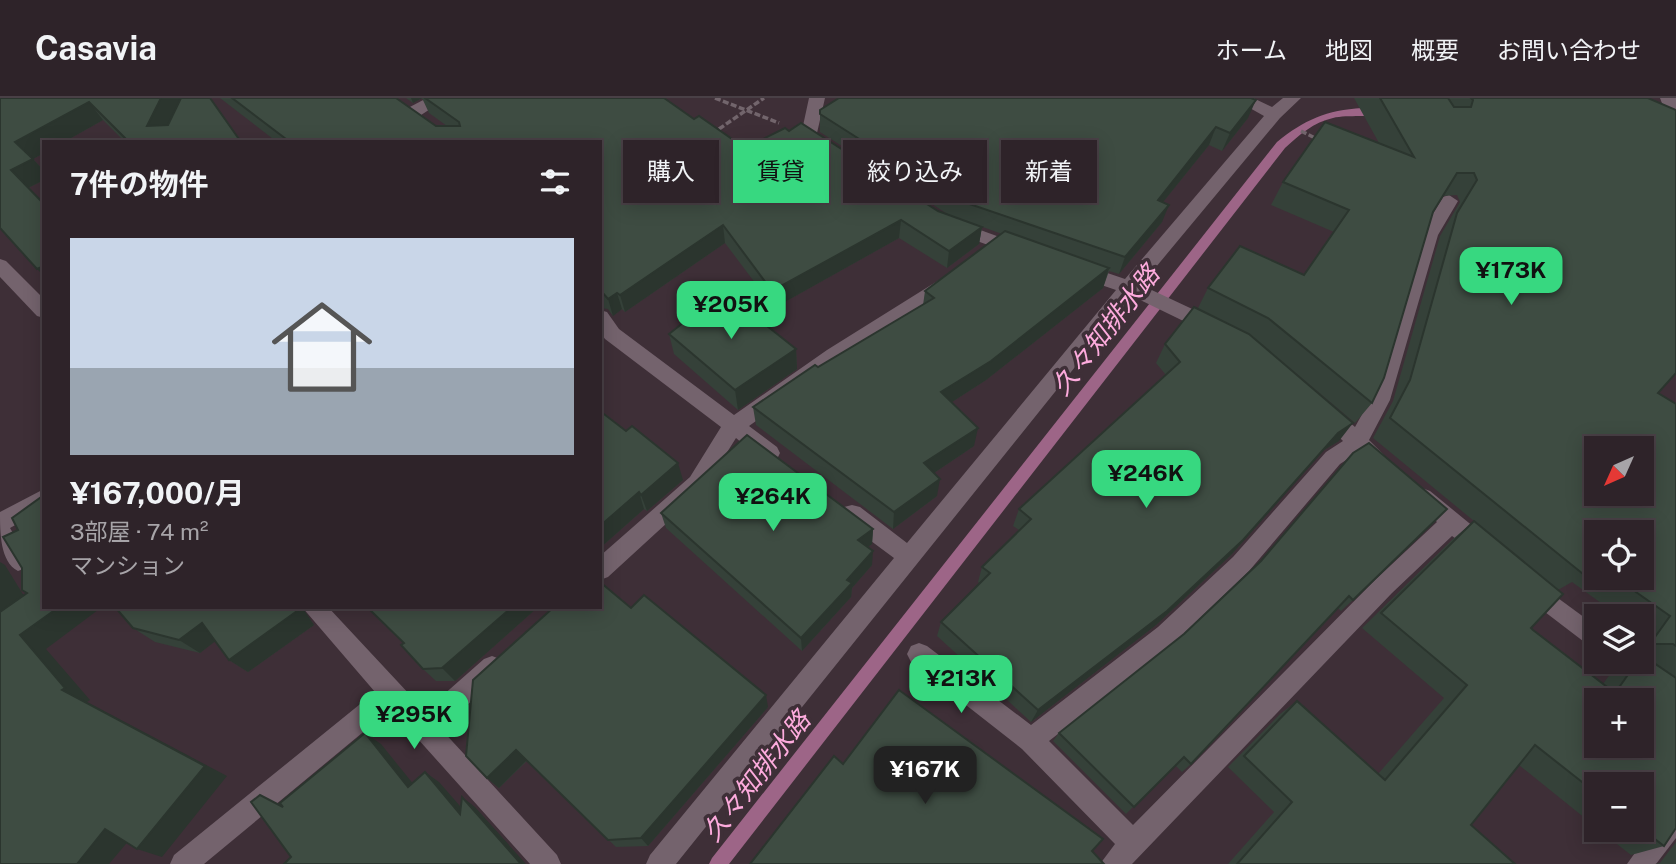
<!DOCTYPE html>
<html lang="ja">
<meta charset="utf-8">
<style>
body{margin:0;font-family:"Public Sans","Noto Sans JP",sans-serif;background:#3a2f35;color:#f1f3f6;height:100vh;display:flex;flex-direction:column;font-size:26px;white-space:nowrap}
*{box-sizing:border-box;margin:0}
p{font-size:23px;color:#a7a4a8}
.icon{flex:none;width:38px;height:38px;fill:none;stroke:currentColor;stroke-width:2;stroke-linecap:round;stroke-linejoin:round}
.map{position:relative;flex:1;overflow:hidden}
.sheet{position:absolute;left:42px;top:42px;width:560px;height:469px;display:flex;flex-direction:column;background:#2e2329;border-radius:0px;box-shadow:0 4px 18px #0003,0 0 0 2px #494046}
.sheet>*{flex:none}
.top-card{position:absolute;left:623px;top:42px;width:665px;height:63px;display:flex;gap:14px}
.needle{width:46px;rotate:225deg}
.buttons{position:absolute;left:1584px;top:338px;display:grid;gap:14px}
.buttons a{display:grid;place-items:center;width:70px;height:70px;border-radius:0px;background:#2e2329;box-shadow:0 4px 18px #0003,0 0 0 2px #494046;font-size:35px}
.price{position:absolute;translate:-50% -60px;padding:0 16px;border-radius:14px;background:#37d880;color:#111;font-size:23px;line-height:46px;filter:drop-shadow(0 2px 4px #0008)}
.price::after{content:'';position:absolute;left:50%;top:42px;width:21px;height:16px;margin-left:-10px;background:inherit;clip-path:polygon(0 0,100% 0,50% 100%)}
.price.current{background:#222;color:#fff}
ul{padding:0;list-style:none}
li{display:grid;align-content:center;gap:14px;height:371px;padding:0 28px}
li+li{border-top:2px solid #494046}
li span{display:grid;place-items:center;height:217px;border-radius:0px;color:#555}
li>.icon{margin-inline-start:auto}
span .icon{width:126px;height:126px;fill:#fffc;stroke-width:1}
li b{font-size:30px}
h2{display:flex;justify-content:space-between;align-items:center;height:84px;padding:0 28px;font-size:30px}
.tag{padding:0 24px;border-radius:0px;background:#2e2329;box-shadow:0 4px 18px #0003,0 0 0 2px #494046;font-size:24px;line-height:63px}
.tag.current{background:#37d880;color:#111}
header{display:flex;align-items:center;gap:42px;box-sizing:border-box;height:98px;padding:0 35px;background:#2e2329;border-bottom:2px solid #494046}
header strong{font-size:33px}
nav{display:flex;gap:38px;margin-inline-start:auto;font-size:24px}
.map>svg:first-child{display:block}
</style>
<header>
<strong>Casavia</strong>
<nav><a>ホーム</a><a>地図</a><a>概要</a><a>お問い合わせ</a></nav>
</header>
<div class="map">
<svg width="1676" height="766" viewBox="0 0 1676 766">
<rect width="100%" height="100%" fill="#3e2f37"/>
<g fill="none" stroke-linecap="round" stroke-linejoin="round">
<!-- stream -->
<path fill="#9d6587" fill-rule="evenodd" d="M1362,10H1378L1383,13C1372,21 1348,16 1333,20C1314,24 1299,37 1285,50L729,766H709L712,760L1277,44C1304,22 1327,12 1362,10Z"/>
<!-- path -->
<g stroke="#72656c" stroke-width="3.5" stroke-dasharray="6 2.5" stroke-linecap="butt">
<polyline points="715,0 779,25"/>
<polyline points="719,31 764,0"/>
<polyline points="1301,33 1319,42"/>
</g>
<!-- minor -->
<g fill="#74636d" fill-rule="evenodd">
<polygon points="427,0 447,0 418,19 406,19 406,11"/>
<polygon points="809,0 825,0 817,35 834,46 834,54 822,54 801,37"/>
<polygon points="1232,0 1253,0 1272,9 1283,0 1301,0 1280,20 1141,187 1220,224 1222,229 1220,234 1206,234 1132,198 676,766 646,766 650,757 894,460 844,423 841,416 844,409 852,407 860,409 907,445 1116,192 1072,177 1069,172 1072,167 1078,165 1125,181 1264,18"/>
<polygon points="1660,0 1676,0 1676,26 1668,21"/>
<path d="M1449,97L1458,103L1438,137L1390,302L1369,342L1394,367L1391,373C1377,378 1367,365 1357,355L1340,366L1249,473L1174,545L1049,643L1133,727L1376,481L1437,424L1411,399L1414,393L1422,390L1430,393L1491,443L1494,450L1491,457L1483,460L1452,438L1392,495L1132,766H1100L1115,746L1022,651L911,564L907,556L911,548L919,545L927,548L1031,627L1158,529L1233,459L1326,354L1343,343L1314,314L1317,308H1331L1355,329L1370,302L1420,137L1443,99Z"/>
<polygon points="953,122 1024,148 1027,152 1018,158 947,132 944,128"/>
<polygon points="0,161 6,163 44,201 44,220 37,218 0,179"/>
<path d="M947,177L953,179L956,184L953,189L841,262L749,328L777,349L780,355L777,361C762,366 747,349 736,340L704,391L608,479L600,482V458L690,379L721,329L605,241L600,234V212L607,214L619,231L734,317L827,252Z"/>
<path d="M44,391V411L10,430L29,463L26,470L18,473C0,464 0,434 0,414Z"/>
<polygon points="1532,481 1596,528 1596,553 1524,498 1521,491 1524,484"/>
<polygon points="302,509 328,509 425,613 484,561 492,558 500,561 504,569 500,577 441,631 557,757 561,766 530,766 391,611 204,766 170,766 174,757 375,594"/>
<polygon points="1642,563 1676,588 1676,614 1616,572 1612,564"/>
<polygon points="1676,706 1676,740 1656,766 1627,766 1667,710"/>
</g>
</g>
<!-- wall -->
<g fill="#354139" fill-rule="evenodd">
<polygon points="0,0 210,0 241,44 125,44 103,22 64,44 44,44 44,55 33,61 44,73 44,82 28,90 44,178"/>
<polygon points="220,0 396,0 436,28 447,28 429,15 422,0 413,5 406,0 664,0 694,21 745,50 949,117 820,34 820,16 1248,20 1222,53 1209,47 1163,104 1162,124 1119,176 1109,173 1103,190 986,282 952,304 974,348 934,375 937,398 893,431 756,327 753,309 923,207 925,193 1002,136 980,128 982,129 979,146 947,170 899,140 774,210 725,145 625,214 622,211 613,218 608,211 600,210 600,44 277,44"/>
<path d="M1354,0H1648L1658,295L1676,306V730L1664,748L1631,757L1599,732H1642V686H1596V729L1519,667L1471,727L1515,766H1228L1274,714L1228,669L1280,616L1297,603L1378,676L1444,600L1362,530L1453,441L1474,423L1373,340L1393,303L1440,138L1460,104L1457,97L1443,98L1433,114L1372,305L1355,325L1254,240L1339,343L1324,352L1231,457L1156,527L1031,624L937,538L941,524L980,485L978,484L982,469L1019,432L1013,428L1019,411L1166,277L1156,265L1165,246L1198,210L1208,190L1304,177L1334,134L1271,107L1283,84L1379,45ZM1596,434L1642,480H1596ZM1572,484L1619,518H1642V564H1630L1613,572L1603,586L1531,530L1558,492Z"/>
<polygon points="669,236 796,251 797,271 738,312 674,256"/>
<polygon points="600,313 683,382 647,413 644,411 600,450"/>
<polygon points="1353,355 1353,502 1341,513 1338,510 1191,666 1182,674 1175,667 1126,716 1053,643 1059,635 1184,536 1261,463"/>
<polygon points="661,415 873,431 872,446 868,449 872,467 852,490 851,499 802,553 666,430"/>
<polygon points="115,509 302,509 314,527 248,574 229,562 215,543 200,555 155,544 133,530"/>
<polygon points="538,509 455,583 436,583 423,571 404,545"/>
<polygon points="631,510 768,609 648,748 616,749 527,663 499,690 487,680"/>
<polygon points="1676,744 1676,766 1655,766 1660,765"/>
</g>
<!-- shaded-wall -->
<g fill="#2b352e">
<polygon points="161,0 182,0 161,44 147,28"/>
<polygon points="411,0 422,0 413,5"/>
<polygon points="1256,2 1248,20 1222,53 1230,35"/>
<polygon points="89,4 103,22 64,44 44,44 44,55 31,62 15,44"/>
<polygon points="1216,29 1209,47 1151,119 1158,102"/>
<polygon points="33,61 44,73 44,82 28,90 11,72"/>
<polygon points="1169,107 1162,124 1119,176 1125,159"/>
<polygon points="901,122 899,140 774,210 772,193"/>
<polygon points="723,127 725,145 625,214 620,197"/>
<polygon points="982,129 979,146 947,170 949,153"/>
<polygon points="44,168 44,178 37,171"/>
<polygon points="1109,170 1103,190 986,282 938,313 941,294"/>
<polygon points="617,195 622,211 613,218 608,201"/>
<polygon points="796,251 797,271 738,312 735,292"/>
<polygon points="1353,325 1339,343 1324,352 1231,457 1156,527 1031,624 1038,612 1338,335"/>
<polygon points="978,330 974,348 922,383 924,365"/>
<polygon points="678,365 683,382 647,413 641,397"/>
<polygon points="940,381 937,398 893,431 894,414"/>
<polygon points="639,394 644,411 600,450 600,428"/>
<polygon points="873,431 872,446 858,456 858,442"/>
<polygon points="873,453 872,467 852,490 851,499 802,553 801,540 847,482"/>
<polygon points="0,464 5,467 24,498 0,516"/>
<polygon points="59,509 102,509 46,551 90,602 87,604 227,678 162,759 137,751 62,592 20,537"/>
<polygon points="295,509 302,509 314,527 248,574 229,562"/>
<polygon points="512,509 538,509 455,583 442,570"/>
<polygon points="202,525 222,538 200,555 179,542"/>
<polygon points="766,597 768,609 648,748 641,740"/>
<polygon points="365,635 381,646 423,698 408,689"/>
<polygon points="516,652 527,662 499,690 487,680"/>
<polygon points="425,674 439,684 474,724 460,716"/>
<polygon points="462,699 475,709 526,766 521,766"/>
<polygon points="105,731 131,740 109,766 77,766"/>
</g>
<!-- building -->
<g fill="#3e4c42" stroke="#2b352e" stroke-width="2" fill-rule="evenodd">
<polygon points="0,0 161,0 147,28 168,27 181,0 210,0 241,44 129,44 89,4 15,44 33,61 11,72 44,106 44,168 37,171 0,130"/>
<polygon points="232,0 396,0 436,28 460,28 459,24 425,0 664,0 694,21 699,18 745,50 785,30 789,33 801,25 938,113 982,129 949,153 901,122 772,193 723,127 620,197 617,195 608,201 603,195 600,194 600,44 290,44"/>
<polygon points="839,0 1251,0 1256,2 1230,35 1216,29 1158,102 1169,107 1125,159 952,100 820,16 820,12"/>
<path d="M1380,0H1448L1454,9H1471L1473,2L1471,0H1648L1676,12V275L1658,295L1676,306V548L1673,546H1650L1670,518L1616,480H1642V434H1596V465L1595,464L1583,476L1390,320L1410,282L1457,115L1477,82L1474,75H1457L1433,114L1384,280L1372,305L1268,220L1208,190L1240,148L1304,177L1349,112L1283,84L1325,24L1414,59ZM1596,350H1642V396H1596Z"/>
<polygon points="1005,133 1109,170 991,263 941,294 978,330 924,365 940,381 894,414 753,309 815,267 818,269 934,200 925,193"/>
<polygon points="723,193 796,251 735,292 669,236"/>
<polygon points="1194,209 1249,236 1353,325 1338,335 1243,442 1167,513 1038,612 941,524 990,475 982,469 1031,421 1019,411 1180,264 1165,246"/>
<polygon points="600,313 626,333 632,328 678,365 641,397 639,394 600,428"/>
<polygon points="747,337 873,431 858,442 873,453 847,482 852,485 801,540 661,415"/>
<polygon points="1369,345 1447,411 1353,502 1349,498 1191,666 1184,659 1134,709 1059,635 1184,536 1261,463 1353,355"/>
<polygon points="44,397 44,509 59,509 20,537 65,590 62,592 205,668 137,751 105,731 77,766 0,766 0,514 27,495 22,492 22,470 3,439 18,432 12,420"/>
<path d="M1474,423L1563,496L1531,530L1533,532L1615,595L1637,564H1642V557L1676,580V730L1664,748L1642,731V686H1596V695L1535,647L1471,727L1515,766H1237L1292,704L1244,658L1297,603L1385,682L1467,587L1381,515ZM1596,602H1642V648H1596Z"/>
<polygon points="600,484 631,510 644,497 766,597 641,740 608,742 516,652 487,680 466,658 473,582 554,509 600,509"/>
<polygon points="115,509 295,509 297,513 229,562 202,525 179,542 133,530"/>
<polygon points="367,509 512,509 442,570 423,571 401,547 404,545"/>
<polygon points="899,592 1103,741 1092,753 1104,766 750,766 834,658 843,666"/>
<polygon points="365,635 408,689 425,674 460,716 462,699 521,766 284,766 291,759 251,704 260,697 283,709 280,705"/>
</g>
<g text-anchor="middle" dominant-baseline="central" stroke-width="7" stroke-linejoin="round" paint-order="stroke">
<!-- water labels -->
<g font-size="26" font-style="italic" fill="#fdabdd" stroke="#3e2f37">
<text transform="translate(1105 232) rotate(-52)">久々知排水路</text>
<text transform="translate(756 678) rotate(-52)">久々知排水路</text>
</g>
</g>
</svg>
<div class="buttons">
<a><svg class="needle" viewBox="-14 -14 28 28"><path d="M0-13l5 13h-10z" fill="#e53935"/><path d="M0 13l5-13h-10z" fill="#a7a4a8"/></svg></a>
<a><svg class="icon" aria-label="locate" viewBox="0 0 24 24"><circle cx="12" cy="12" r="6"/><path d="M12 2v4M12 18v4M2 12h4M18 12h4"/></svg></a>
<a><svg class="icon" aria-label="layers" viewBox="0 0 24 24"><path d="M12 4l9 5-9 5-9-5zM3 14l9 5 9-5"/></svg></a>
<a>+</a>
<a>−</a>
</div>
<b class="price" style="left:1511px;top:209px">¥173K</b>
<b class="price" style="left:731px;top:243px">¥205K</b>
<b class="price" style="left:1146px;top:412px">¥246K</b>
<b class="price" style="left:773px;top:435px">¥264K</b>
<b class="price" style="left:961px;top:617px">¥213K</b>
<b class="price" style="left:414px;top:653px">¥295K</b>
<b class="price current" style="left:925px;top:708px">¥167K</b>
<div class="top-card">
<a class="tag">購入</a>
<a class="tag current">賃貸</a>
<a class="tag">絞り込み</a>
<a class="tag">新着</a>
</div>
<section class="sheet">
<h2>7件の物件<svg class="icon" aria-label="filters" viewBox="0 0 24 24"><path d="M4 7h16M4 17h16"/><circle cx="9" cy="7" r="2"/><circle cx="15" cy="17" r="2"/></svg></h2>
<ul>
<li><span style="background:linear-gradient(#c9d6e8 60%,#9aa5b1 0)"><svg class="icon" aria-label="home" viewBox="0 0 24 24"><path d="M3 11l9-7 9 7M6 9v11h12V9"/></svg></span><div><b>¥167,000/月</b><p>3部屋 · 74 m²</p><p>マンション</p></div></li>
</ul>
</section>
</div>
